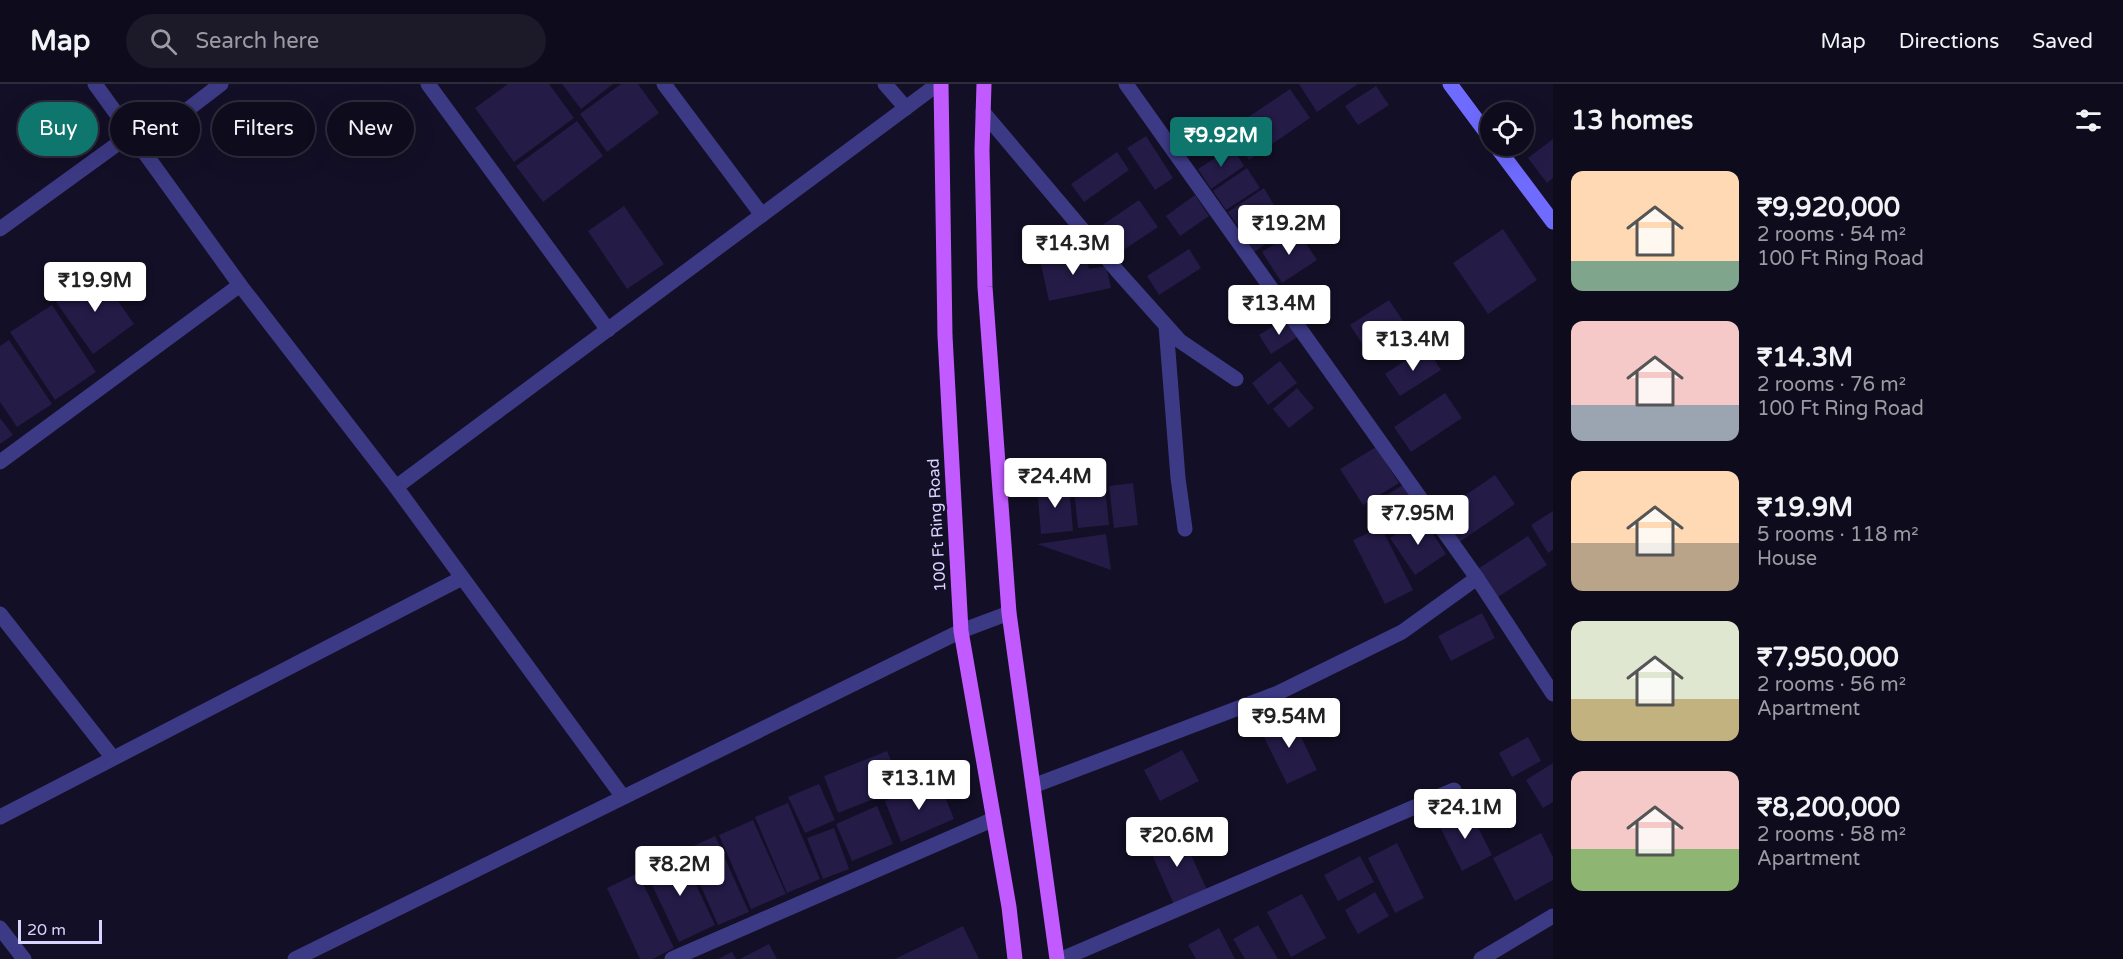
<!DOCTYPE html>
<meta charset="utf-8">
<style>
body{margin:0;font-family:"Varela Round",sans-serif;background:#1c1929;color:#f1f3f6;height:100vh;display:flex;flex-direction:column;font-size:22px;white-space:nowrap}
*{box-sizing:border-box;margin:0}
p{font-size:20px;color:#9b9ba3}
.icon{flex:none;width:33px;height:33px;fill:none;stroke:currentColor;stroke-width:2;stroke-linecap:round;stroke-linejoin:round}
.map{position:relative;flex:1;overflow:hidden}
.side{display:flex;flex-direction:column;background:#0e0b1c;width:570px}
.side>*{flex:none}
.guide{position:absolute;left:18px;top:18px;width:570px;height:54px;display:flex;gap:12px}
.tools{position:absolute;left:1480px;top:18px;display:grid;gap:12px}
.tools a{display:grid;place-items:center;width:54px;height:54px;border-radius:50%;background:#0e0b1c;box-shadow:0 6px 24px #0002,0 0 0 2px #2e2b3b;font-size:30px}
.scale{position:absolute;left:18px;bottom:15px;width:84px;box-sizing:border-box;padding-left:6px;border:3px solid #d9d4ff;border-top:0;font-size:16px;line-height:21px;white-space:nowrap;color:#d9d4ff;-webkit-text-stroke:4px #130f26;paint-order:stroke}
.price{position:absolute;translate:-50% -51px;padding:0 14px;border-radius:6px;background:#fff;color:#222;font-size:20px;line-height:39px;filter:drop-shadow(0 2px 3px #0008)}
.price::after{content:'';position:absolute;left:50%;top:36px;width:18px;height:14px;margin-left:-9px;background:inherit;clip-path:polygon(0 0,100% 0,50% 100%)}
.price.current{background:#0f766e;color:#fff}
ul{padding:0;list-style:none}
li{display:flex;align-items:center;gap:18px;height:150px;padding:0 18px}
li span{display:grid;place-items:center;flex:none;width:168px;height:120px;border-radius:12px;color:#555}
li>.icon{margin-inline-start:auto}
span .icon{width:72px;height:72px;fill:#fffc;stroke-width:1}
li b{font-size:26px}
h2{display:flex;justify-content:space-between;align-items:center;height:72px;padding:0 18px;font-size:26px}
.tag{padding:0 21px;border-radius:27px;background:#0e0b1c;box-shadow:0 6px 24px #0002,0 0 0 2px #2e2b3b;font-size:21px;line-height:54px}
.tag.current{background:#0f766e;color:#fff}
header{display:flex;align-items:center;gap:36px;box-sizing:border-box;height:84px;padding:0 30px;background:#0e0b1c;border-bottom:2px solid #2e2b3b}
header strong{font-size:28px}
nav{display:flex;gap:33px;margin-inline-start:auto;font-size:21px}
.search{width:420px;height:54px;background:#1c1929;display:flex;align-items:center;gap:15px;box-sizing:border-box;padding:0 21px;border-radius:33px;color:#9b9ba3;font-size:22px}
main{display:flex;flex:1;min-height:0}
.map>svg:first-child{display:block}
</style>
<header>
<strong>Map</strong>
<div class="search"><svg class="icon" aria-label="search" viewBox="0 0 24 24"><circle cx="10" cy="10" r="6"/><path d="M15 15l6 6"/></svg>Search here</div>
<nav><a>Map</a><a>Directions</a><a>Saved</a></nav>
</header>
<main>
<div class="map">
<svg width="1553" height="875" viewBox="0 0 1553 875">
<rect width="100%" height="100%" fill="#130f26"/>
<!-- building -->
<g fill="#241b47">
<polygon points="508,0 549,0 574,34 514,78 475,24"/>
<polygon points="562,0 613,0 581,25"/>
<polygon points="621,0 638,0 659,29 607,68 580,30"/>
<polygon points="1299,0 1358,0 1317,28"/>
<polygon points="1376,2 1389,21 1358,41 1345,22"/>
<polygon points="1290,5 1310,34 1249,76 1229,46"/>
<polygon points="577,37 603,72 543,118 516,82"/>
<polygon points="1146,52 1173,94 1155,106 1127,64"/>
<polygon points="1553,55 1553,94 1547,99 1528,74"/>
<polygon points="1232,63 1244,82 1211,105 1198,85"/>
<polygon points="1117,68 1129,86 1084,118 1071,100"/>
<polygon points="1247,84 1260,104 1226,126 1213,107"/>
<polygon points="1264,104 1274,121 1239,144 1228,128"/>
<polygon points="1195,111 1209,132 1180,152 1166,132"/>
<polygon points="1139,116 1158,143 1119,169 1101,142"/>
<polygon points="624,122 664,180 627,205 588,147"/>
<polygon points="1278,123 1291,143 1254,168 1241,147"/>
<polygon points="1503,145 1537,196 1488,230 1453,179"/>
<polygon points="1297,146 1317,176 1282,199 1262,168"/>
<polygon points="1189,165 1201,184 1159,211 1147,192"/>
<polygon points="1084,166 1089,185 1106,182 1111,204 1049,217 1040,176"/>
<polygon points="98,188 134,240 93,270 56,218"/>
<polygon points="1389,216 1405,240 1366,266 1350,241"/>
<polygon points="52,221 96,288 55,316 10,248"/>
<polygon points="1287,233 1299,252 1271,270 1259,251"/>
<polygon points="9,256 52,320 17,343 0,318 0,262"/>
<polygon points="1426,263 1441,286 1400,312 1385,290"/>
<polygon points="1280,277 1297,299 1268,321 1252,299"/>
<polygon points="1297,304 1314,324 1289,344 1273,325"/>
<polygon points="1445,309 1462,334 1411,368 1394,343"/>
<polygon points="0,334 13,351 0,360"/>
<polygon points="1376,363 1399,399 1363,421 1340,385"/>
<polygon points="1495,391 1515,420 1458,459 1438,430"/>
<polygon points="1133,399 1138,441 1114,444 1109,402"/>
<polygon points="1069,401 1073,447 1041,450 1037,402"/>
<polygon points="1403,401 1414,418 1380,438 1370,421"/>
<polygon points="1105,403 1109,441 1078,444 1074,406"/>
<polygon points="1553,427 1553,466 1548,469 1531,441"/>
<polygon points="1422,433 1446,470 1415,491 1390,454"/>
<polygon points="1381,443 1413,506 1385,520 1353,456"/>
<polygon points="1106,450 1111,486 1037,460"/>
<polygon points="1528,452 1547,481 1495,515 1476,486"/>
<polygon points="1482,529 1495,554 1451,577 1438,552"/>
<polygon points="1290,630 1317,686 1287,700 1260,645"/>
<polygon points="1528,653 1541,677 1512,693 1499,669"/>
<polygon points="1182,666 1199,697 1160,717 1144,686"/>
<polygon points="887,667 902,704 838,729 824,692"/>
<polygon points="1553,679 1553,718 1543,724 1526,696"/>
<polygon points="938,696 954,735 901,758 885,717"/>
<polygon points="819,700 835,736 805,749 788,713"/>
<polygon points="788,719 820,795 787,809 755,733"/>
<polygon points="877,722 893,760 852,777 836,740"/>
<polygon points="1469,726 1492,771 1462,787 1439,741"/>
<polygon points="753,736 786,810 751,825 719,751"/>
<polygon points="834,744 849,785 823,795 807,754"/>
<polygon points="1179,745 1208,808 1175,823 1147,759"/>
<polygon points="1541,749 1553,773 1553,796 1515,817 1493,774"/>
<polygon points="715,752 749,828 718,841 685,766"/>
<polygon points="1397,759 1424,814 1395,829 1368,774"/>
<polygon points="680,767 715,841 679,858 644,784"/>
<polygon points="1360,772 1374,798 1338,817 1324,791"/>
<polygon points="638,789 674,864 653,875 640,875 607,804"/>
<polygon points="1375,808 1389,832 1358,850 1345,826"/>
<polygon points="1302,810 1326,854 1291,873 1267,828"/>
<polygon points="1258,841 1278,875 1245,875 1233,855"/>
<polygon points="963,842 979,875 895,875"/>
<polygon points="1219,844 1235,875 1196,875 1188,861"/>
<polygon points="769,860 777,875 740,875"/>
<polygon points="732,868 736,875 718,875"/>
</g>
<g fill="none" stroke-linecap="round" stroke-linejoin="round">
<!-- street -->
<g stroke="#3d3a85" stroke-width="15">
<polyline points="95,0 240,201 396,403 938,0"/>
<polyline points="428,0 608,246"/>
<polyline points="664,0 762,131"/>
<polyline points="885,0 906,24"/>
<polyline points="1126,0 1477,494 1553,610"/>
<polyline points="983,28 1120,190 1180,257 1236,295"/>
<polyline points="140,62 221,0"/>
<polyline points="0,145 131,50"/>
<polyline points="1166,242 1178,394 1185,445"/>
<polyline points="0,378 240,201"/>
<polyline points="396,403 623,713"/>
<polyline points="0,530 113,674"/>
<polyline points="1033,702 1278,609 1402,548 1477,494"/>
<polyline points="0,733 462,494"/>
<polyline points="0,844 24,875"/>
<polyline points="295,875 961,547 1009,529"/>
<polyline points="672,875 994,735"/>
<polyline points="1062,875 1454,706"/>
<polyline points="1481,875 1553,832"/>
</g>
<!-- secondary -->
<g stroke="#6f6bff" stroke-width="15">
<polyline points="1450,0 1491,55"/>
<polyline points="1496,62 1553,138"/>
</g>
<!-- primary -->
<g stroke="#c25bff" stroke-width="15">
<polyline points="941,0 945,252 961,547 1009,823 1015,875"/>
<polyline points="984,0 982,66 985,203 1009,529 1057,875"/>
</g>
</g>
<g text-anchor="middle" dominant-baseline="central" stroke-width="5" stroke-linejoin="round" paint-order="stroke">
<!-- street labels -->
<g font-size="16" fill="#d9d4ff" stroke="#130f26">
<text transform="translate(937 441) rotate(-93)">100 Ft Ring Road</text>
</g>
</g>
</svg>
<div class="tools">
<a><svg class="icon" aria-label="locate" viewBox="0 0 24 24"><circle cx="12" cy="12" r="6"/><path d="M12 2v4M12 18v4M2 12h4M18 12h4"/></svg></a>
</div>
<div class="scale">20 m</div>
<b class="price current" style="left:1221px;top:84px">₹9.92M</b>
<b class="price" style="left:1289px;top:172px">₹19.2M</b>
<b class="price" style="left:1073px;top:192px">₹14.3M</b>
<b class="price" style="left:95px;top:229px">₹19.9M</b>
<b class="price" style="left:1279px;top:252px">₹13.4M</b>
<b class="price" style="left:1413px;top:288px">₹13.4M</b>
<b class="price" style="left:1055px;top:425px">₹24.4M</b>
<b class="price" style="left:1418px;top:462px">₹7.95M</b>
<b class="price" style="left:1289px;top:665px">₹9.54M</b>
<b class="price" style="left:919px;top:727px">₹13.1M</b>
<b class="price" style="left:1465px;top:756px">₹24.1M</b>
<b class="price" style="left:1177px;top:784px">₹20.6M</b>
<b class="price" style="left:680px;top:813px">₹8.2M</b>
<div class="guide">
<a class="tag current">Buy</a>
<a class="tag">Rent</a>
<a class="tag">Filters</a>
<a class="tag">New</a>
</div>
</div>
<section class="side">
<h2>13 homes<svg class="icon" aria-label="filters" viewBox="0 0 24 24"><path d="M4 7h16M4 17h16"/><circle cx="9" cy="7" r="2"/><circle cx="15" cy="17" r="2"/></svg></h2>
<ul>
<li><span style="background:linear-gradient(#ffd9b3 75%,#7fa58c 0)"><svg class="icon" aria-label="home" viewBox="0 0 24 24"><path d="M3 11l9-7 9 7M6 9v11h12V9"/></svg></span><div><b>₹9,920,000</b><p>2 rooms · 54 m²</p><p>100 Ft Ring Road</p></div></li>
<li><span style="background:linear-gradient(#f6c9c9 70%,#9aa5b1 0)"><svg class="icon" aria-label="home" viewBox="0 0 24 24"><path d="M3 11l9-7 9 7M6 9v11h12V9"/></svg></span><div><b>₹14.3M</b><p>2 rooms · 76 m²</p><p>100 Ft Ring Road</p></div></li>
<li><span style="background:linear-gradient(#ffd9b3 60%,#b9a48a 0)"><svg class="icon" aria-label="home" viewBox="0 0 24 24"><path d="M3 11l9-7 9 7M6 9v11h12V9"/></svg></span><div><b>₹19.9M</b><p>5 rooms · 118 m²</p><p>House</p></div></li>
<li><span style="background:linear-gradient(#dfe7d0 65%,#c2b280 0)"><svg class="icon" aria-label="home" viewBox="0 0 24 24"><path d="M3 11l9-7 9 7M6 9v11h12V9"/></svg></span><div><b>₹7,950,000</b><p>2 rooms · 56 m²</p><p>Apartment</p></div></li>
<li><span style="background:linear-gradient(#f6c9c9 65%,#8fb573 0)"><svg class="icon" aria-label="home" viewBox="0 0 24 24"><path d="M3 11l9-7 9 7M6 9v11h12V9"/></svg></span><div><b>₹8,200,000</b><p>2 rooms · 58 m²</p><p>Apartment</p></div></li>
</ul>
</section>
</main>
